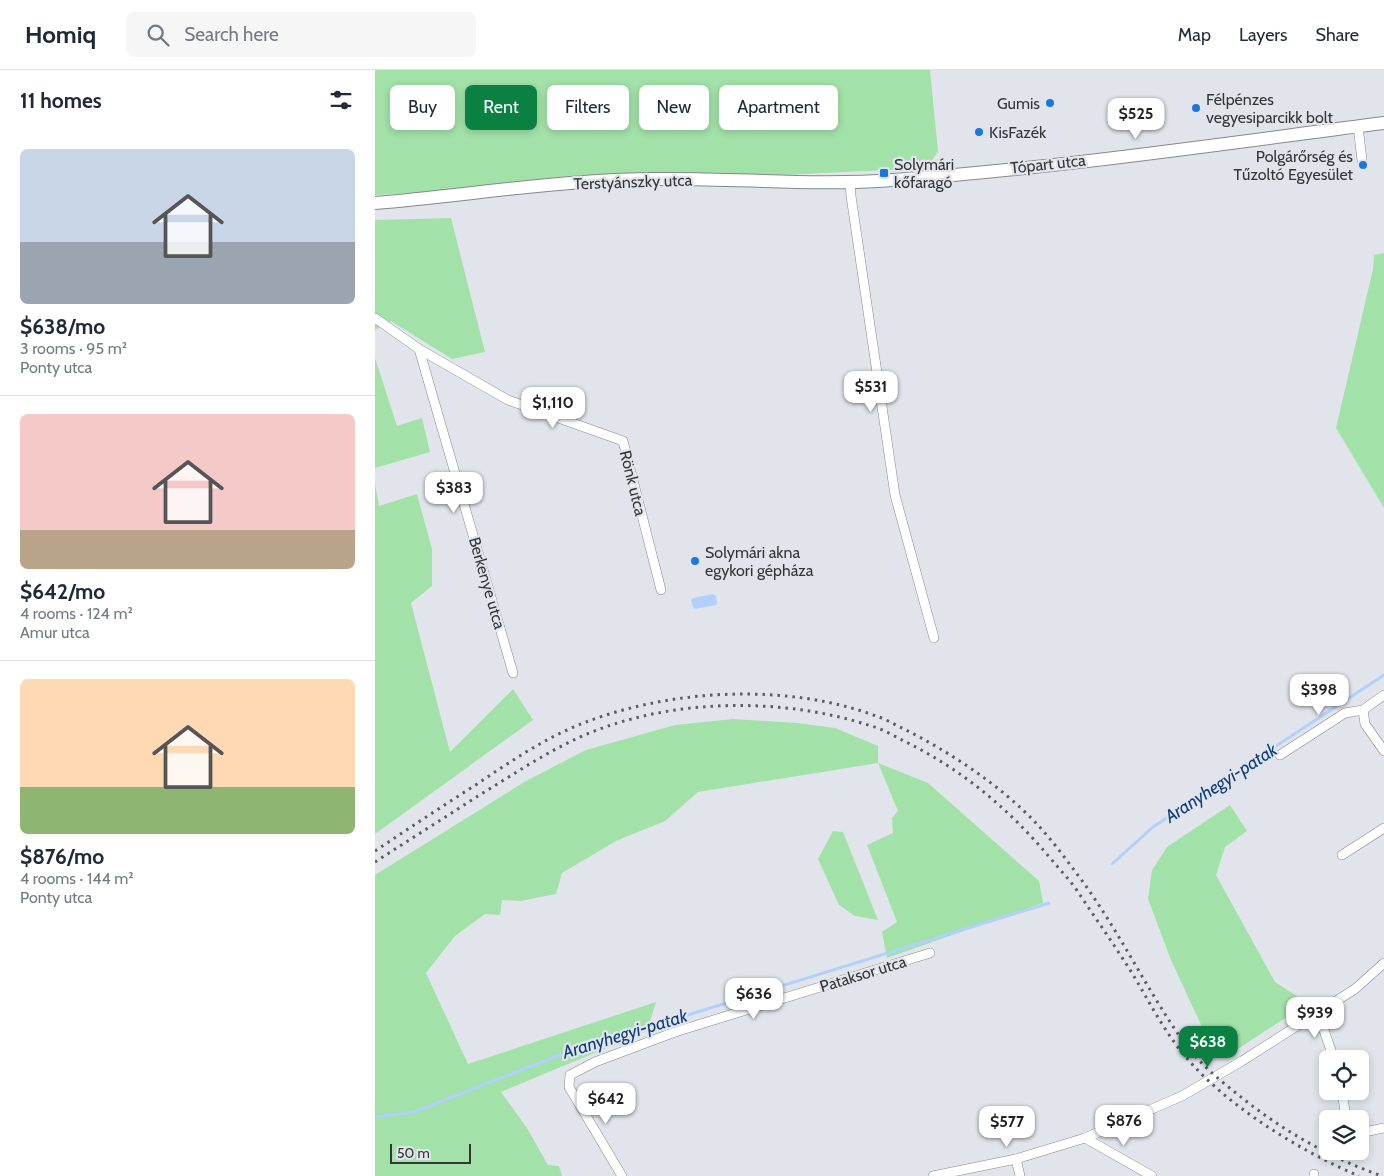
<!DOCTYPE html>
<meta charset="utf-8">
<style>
body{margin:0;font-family:Cabin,sans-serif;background:#f6f6f7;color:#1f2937;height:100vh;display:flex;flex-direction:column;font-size:19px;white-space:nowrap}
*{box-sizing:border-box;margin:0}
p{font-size:16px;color:#747a83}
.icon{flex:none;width:28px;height:28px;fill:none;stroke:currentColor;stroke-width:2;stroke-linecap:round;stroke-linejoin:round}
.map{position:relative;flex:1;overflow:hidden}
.details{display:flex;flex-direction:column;background:#fff;width:375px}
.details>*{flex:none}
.hud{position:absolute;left:15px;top:15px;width:475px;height:45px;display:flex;gap:10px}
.tools{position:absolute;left:944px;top:980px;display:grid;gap:10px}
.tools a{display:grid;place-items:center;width:50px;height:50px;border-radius:8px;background:#fff;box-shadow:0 2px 8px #0003;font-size:25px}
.scale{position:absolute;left:15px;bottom:12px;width:81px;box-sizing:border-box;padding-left:5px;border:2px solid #343638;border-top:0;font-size:14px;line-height:18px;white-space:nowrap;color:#343638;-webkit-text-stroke:4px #e1e5eb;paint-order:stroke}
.price{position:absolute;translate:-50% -42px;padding:0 11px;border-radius:10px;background:#fff;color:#222;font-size:16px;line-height:32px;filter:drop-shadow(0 1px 2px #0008)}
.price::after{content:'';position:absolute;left:50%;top:30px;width:15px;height:11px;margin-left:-8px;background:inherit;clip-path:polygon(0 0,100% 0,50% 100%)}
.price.active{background:#0b8043;color:#fff}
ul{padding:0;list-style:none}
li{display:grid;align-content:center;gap:10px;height:265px;padding:0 20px}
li+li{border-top:1px solid #e0e1e3}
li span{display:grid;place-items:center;height:155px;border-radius:8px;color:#555}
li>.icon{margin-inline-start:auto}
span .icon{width:90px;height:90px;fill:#fffc;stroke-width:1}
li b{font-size:21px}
h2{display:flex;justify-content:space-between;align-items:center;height:60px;padding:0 20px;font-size:21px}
.chip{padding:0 18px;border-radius:8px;background:#fff;box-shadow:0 2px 8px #0003;font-size:18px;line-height:45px}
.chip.active{background:#0b8043;color:#fff}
header{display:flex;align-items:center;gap:30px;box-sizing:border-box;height:70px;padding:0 25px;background:#fff;border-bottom:1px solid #e0e1e3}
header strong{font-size:24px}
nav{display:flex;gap:28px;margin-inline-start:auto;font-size:18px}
.search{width:350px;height:45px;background:#f6f6f7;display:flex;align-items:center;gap:12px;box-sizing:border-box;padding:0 18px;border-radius:8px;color:#747a83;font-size:19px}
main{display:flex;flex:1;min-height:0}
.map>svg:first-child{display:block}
</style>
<header>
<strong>Homiq</strong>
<div class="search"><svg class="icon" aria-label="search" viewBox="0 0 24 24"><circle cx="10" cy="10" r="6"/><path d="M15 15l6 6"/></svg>Search here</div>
<nav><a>Map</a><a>Layers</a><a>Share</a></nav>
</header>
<main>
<section class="details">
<h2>11 homes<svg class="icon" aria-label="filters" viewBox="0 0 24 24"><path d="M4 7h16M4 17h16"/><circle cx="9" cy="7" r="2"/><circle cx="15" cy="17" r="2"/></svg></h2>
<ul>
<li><span style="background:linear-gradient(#c9d6e8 60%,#9aa5b1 0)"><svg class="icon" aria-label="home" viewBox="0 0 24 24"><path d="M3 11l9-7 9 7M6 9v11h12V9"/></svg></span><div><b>$638/mo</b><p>3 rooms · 95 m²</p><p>Ponty utca</p></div></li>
<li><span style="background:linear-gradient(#f6c9c9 75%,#b9a48a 0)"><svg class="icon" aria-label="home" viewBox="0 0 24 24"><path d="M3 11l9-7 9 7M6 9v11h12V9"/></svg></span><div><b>$642/mo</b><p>4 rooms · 124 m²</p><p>Amur utca</p></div></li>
<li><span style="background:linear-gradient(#ffd9b3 70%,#8fb573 0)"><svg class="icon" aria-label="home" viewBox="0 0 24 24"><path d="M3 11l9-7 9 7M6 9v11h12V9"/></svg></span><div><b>$876/mo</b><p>4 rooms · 144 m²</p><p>Ponty utca</p></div></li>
</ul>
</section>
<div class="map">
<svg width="1009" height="1106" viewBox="0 0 1009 1106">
<rect width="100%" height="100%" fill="#e1e5eb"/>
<!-- green -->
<g fill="#a2e2a8">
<polygon points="0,0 555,0 563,81 552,98 0,125"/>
<polygon points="76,148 110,282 77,289 16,251 0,260 0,150"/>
<polygon points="1009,183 1009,438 961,358 998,199 999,185"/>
<polygon points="0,288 22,356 47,348 55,382 0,398"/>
<polygon points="0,413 4,436 42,424 57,479 57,516 36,533 75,682 138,619 158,650 0,764"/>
<polygon points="358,649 422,653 460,658 503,676 503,693 553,713 664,811 668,833 512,888 507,862 522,852 492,775 518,763 517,748 523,741 503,693 323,722 290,751 241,771 187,803 181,824 145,831 127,830 125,845 110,844 80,866 51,903 93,994 281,932 272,961 126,1022 152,1058 173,1095 184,1096 187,1106 0,1106 0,805 151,711 211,680 300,655"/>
<polygon points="855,735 872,761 850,777 841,805 900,912 928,930 927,937 849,988 840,985 796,890 773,829 777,800 792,777"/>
<polygon points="458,761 468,762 503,850 480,846 464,835 443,789"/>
</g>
<!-- water -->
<polygon fill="#b1d0fd" points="338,524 341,526 342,533 341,535 320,539 318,537 316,530 318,528"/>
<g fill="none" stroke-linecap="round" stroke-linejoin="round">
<!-- stream -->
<g stroke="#b1d0fd" stroke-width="3">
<polyline points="737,794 778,757 1009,605"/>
<polyline points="0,1047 39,1042 187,984 674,833"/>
</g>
<!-- minor casing -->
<g stroke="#84888e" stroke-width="10">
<g id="minor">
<polyline points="983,56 987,90"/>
<polyline points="475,111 476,126 520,425 559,568"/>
<polyline points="0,248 44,279 133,330 248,371 286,520"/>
<polyline points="44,279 138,603"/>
<polyline points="988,640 990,654 1009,681"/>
<polyline points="905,685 970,643 988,640 1009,625"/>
<polyline points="967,785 1009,758"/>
<polyline points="943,943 959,989"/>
<polyline points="967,1021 971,1049"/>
<polyline points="985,1063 1009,1058"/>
<polyline points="710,1068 777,1106"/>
<polyline points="641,1089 645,1106"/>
<polyline points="939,1104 939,1106"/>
<polyline points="247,1106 194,1017 195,1005 220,992 300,962 555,883"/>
<polyline points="558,1106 641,1089 710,1068 807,1026 867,991 980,919 1009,893"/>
</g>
</g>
<!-- secondary casing -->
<g stroke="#84888e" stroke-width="14">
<path id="secondary" d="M0,133C95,125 189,109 284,109C362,108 440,116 518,110C682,98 846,74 1009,53"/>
</g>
<!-- minor -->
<use href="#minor" stroke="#fff" stroke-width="9"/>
<!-- secondary -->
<use href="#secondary" stroke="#fff" stroke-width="12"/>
<!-- rail -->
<g stroke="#5b5d60" stroke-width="3" stroke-dasharray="2.5 5" stroke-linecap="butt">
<path d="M0,781C33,759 66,737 99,716C132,694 165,671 201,656C290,619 410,612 501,646C511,649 520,655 529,659C575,682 626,716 661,753C678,771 693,792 708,812C745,863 772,920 808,971C822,991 842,1008 861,1023C905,1059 953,1087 1007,1106"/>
<path d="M0,792C34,770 69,748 103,726C136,706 168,684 203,668C290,628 406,626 496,656C508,659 519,666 529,671C588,700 634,739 676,789C685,800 695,810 703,822C721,849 740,876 757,903C772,928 785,953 802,976C843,1031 921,1079 984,1106"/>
</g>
</g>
<!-- markers -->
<g fill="#1a77e0" stroke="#e1e5eb" stroke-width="2">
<circle cx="675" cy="33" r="5"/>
<circle cx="821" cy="38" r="5"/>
<circle cx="604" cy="62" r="5"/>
<circle cx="988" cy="95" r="5"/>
<rect x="504" y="98" width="10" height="10" rx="2.5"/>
<circle cx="320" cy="491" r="5"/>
</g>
<g text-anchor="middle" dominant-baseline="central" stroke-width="4.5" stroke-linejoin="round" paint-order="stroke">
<!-- poi labels -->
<g font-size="16" fill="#343638" stroke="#e1e5eb" text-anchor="start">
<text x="831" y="29">Félpénzes<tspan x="831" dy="18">vegyesiparcikk bolt</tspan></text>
<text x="665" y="33" text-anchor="end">Gumis</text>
<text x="614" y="62">KisFazék</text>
<text x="978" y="86" text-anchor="end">Polgárőrség és<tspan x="978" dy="18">Tűzoltó Egyesület</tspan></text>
<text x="519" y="94">Solymári<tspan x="519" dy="18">kőfaragó</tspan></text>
<text x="330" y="482">Solymári akna<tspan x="330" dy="18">egykori gépháza</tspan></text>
</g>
<!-- street labels -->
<g font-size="16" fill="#343638" stroke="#e1e5eb">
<text transform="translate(673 94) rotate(-6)">Tópart utca</text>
<text transform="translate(258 112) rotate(-2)">Terstyánszky utca</text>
<text transform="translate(258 413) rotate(76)">Rönk utca</text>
<text transform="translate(112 513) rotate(74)">Berkenye utca</text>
<text transform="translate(488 904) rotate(-17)">Pataksor utca</text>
</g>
<!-- water labels -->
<g font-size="18" font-style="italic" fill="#0e3d7d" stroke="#e1e5eb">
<text transform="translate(846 713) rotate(-33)">Aranyhegyi-patak</text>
<text transform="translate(250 964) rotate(-17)">Aranyhegyi-patak</text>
</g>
</g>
</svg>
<div class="tools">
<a><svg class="icon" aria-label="locate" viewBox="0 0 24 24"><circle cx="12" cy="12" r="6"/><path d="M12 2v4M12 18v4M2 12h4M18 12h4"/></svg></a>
<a><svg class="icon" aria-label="layers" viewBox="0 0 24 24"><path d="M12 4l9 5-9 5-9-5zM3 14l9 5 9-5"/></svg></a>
</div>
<div class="scale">50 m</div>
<b class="price" style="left:761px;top:70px">$525</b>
<b class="price" style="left:496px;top:343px">$531</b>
<b class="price" style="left:178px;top:359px">$1,110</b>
<b class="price" style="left:79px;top:444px">$383</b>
<b class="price" style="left:944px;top:646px">$398</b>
<b class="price" style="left:379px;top:950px">$636</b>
<b class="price" style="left:940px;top:969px">$939</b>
<b class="price active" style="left:833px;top:998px">$638</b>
<b class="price" style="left:231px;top:1055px">$642</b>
<b class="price" style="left:749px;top:1077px">$876</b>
<b class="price" style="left:632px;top:1078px">$577</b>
<div class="hud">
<a class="chip">Buy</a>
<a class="chip active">Rent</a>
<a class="chip">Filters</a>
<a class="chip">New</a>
<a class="chip">Apartment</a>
</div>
</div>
</main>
